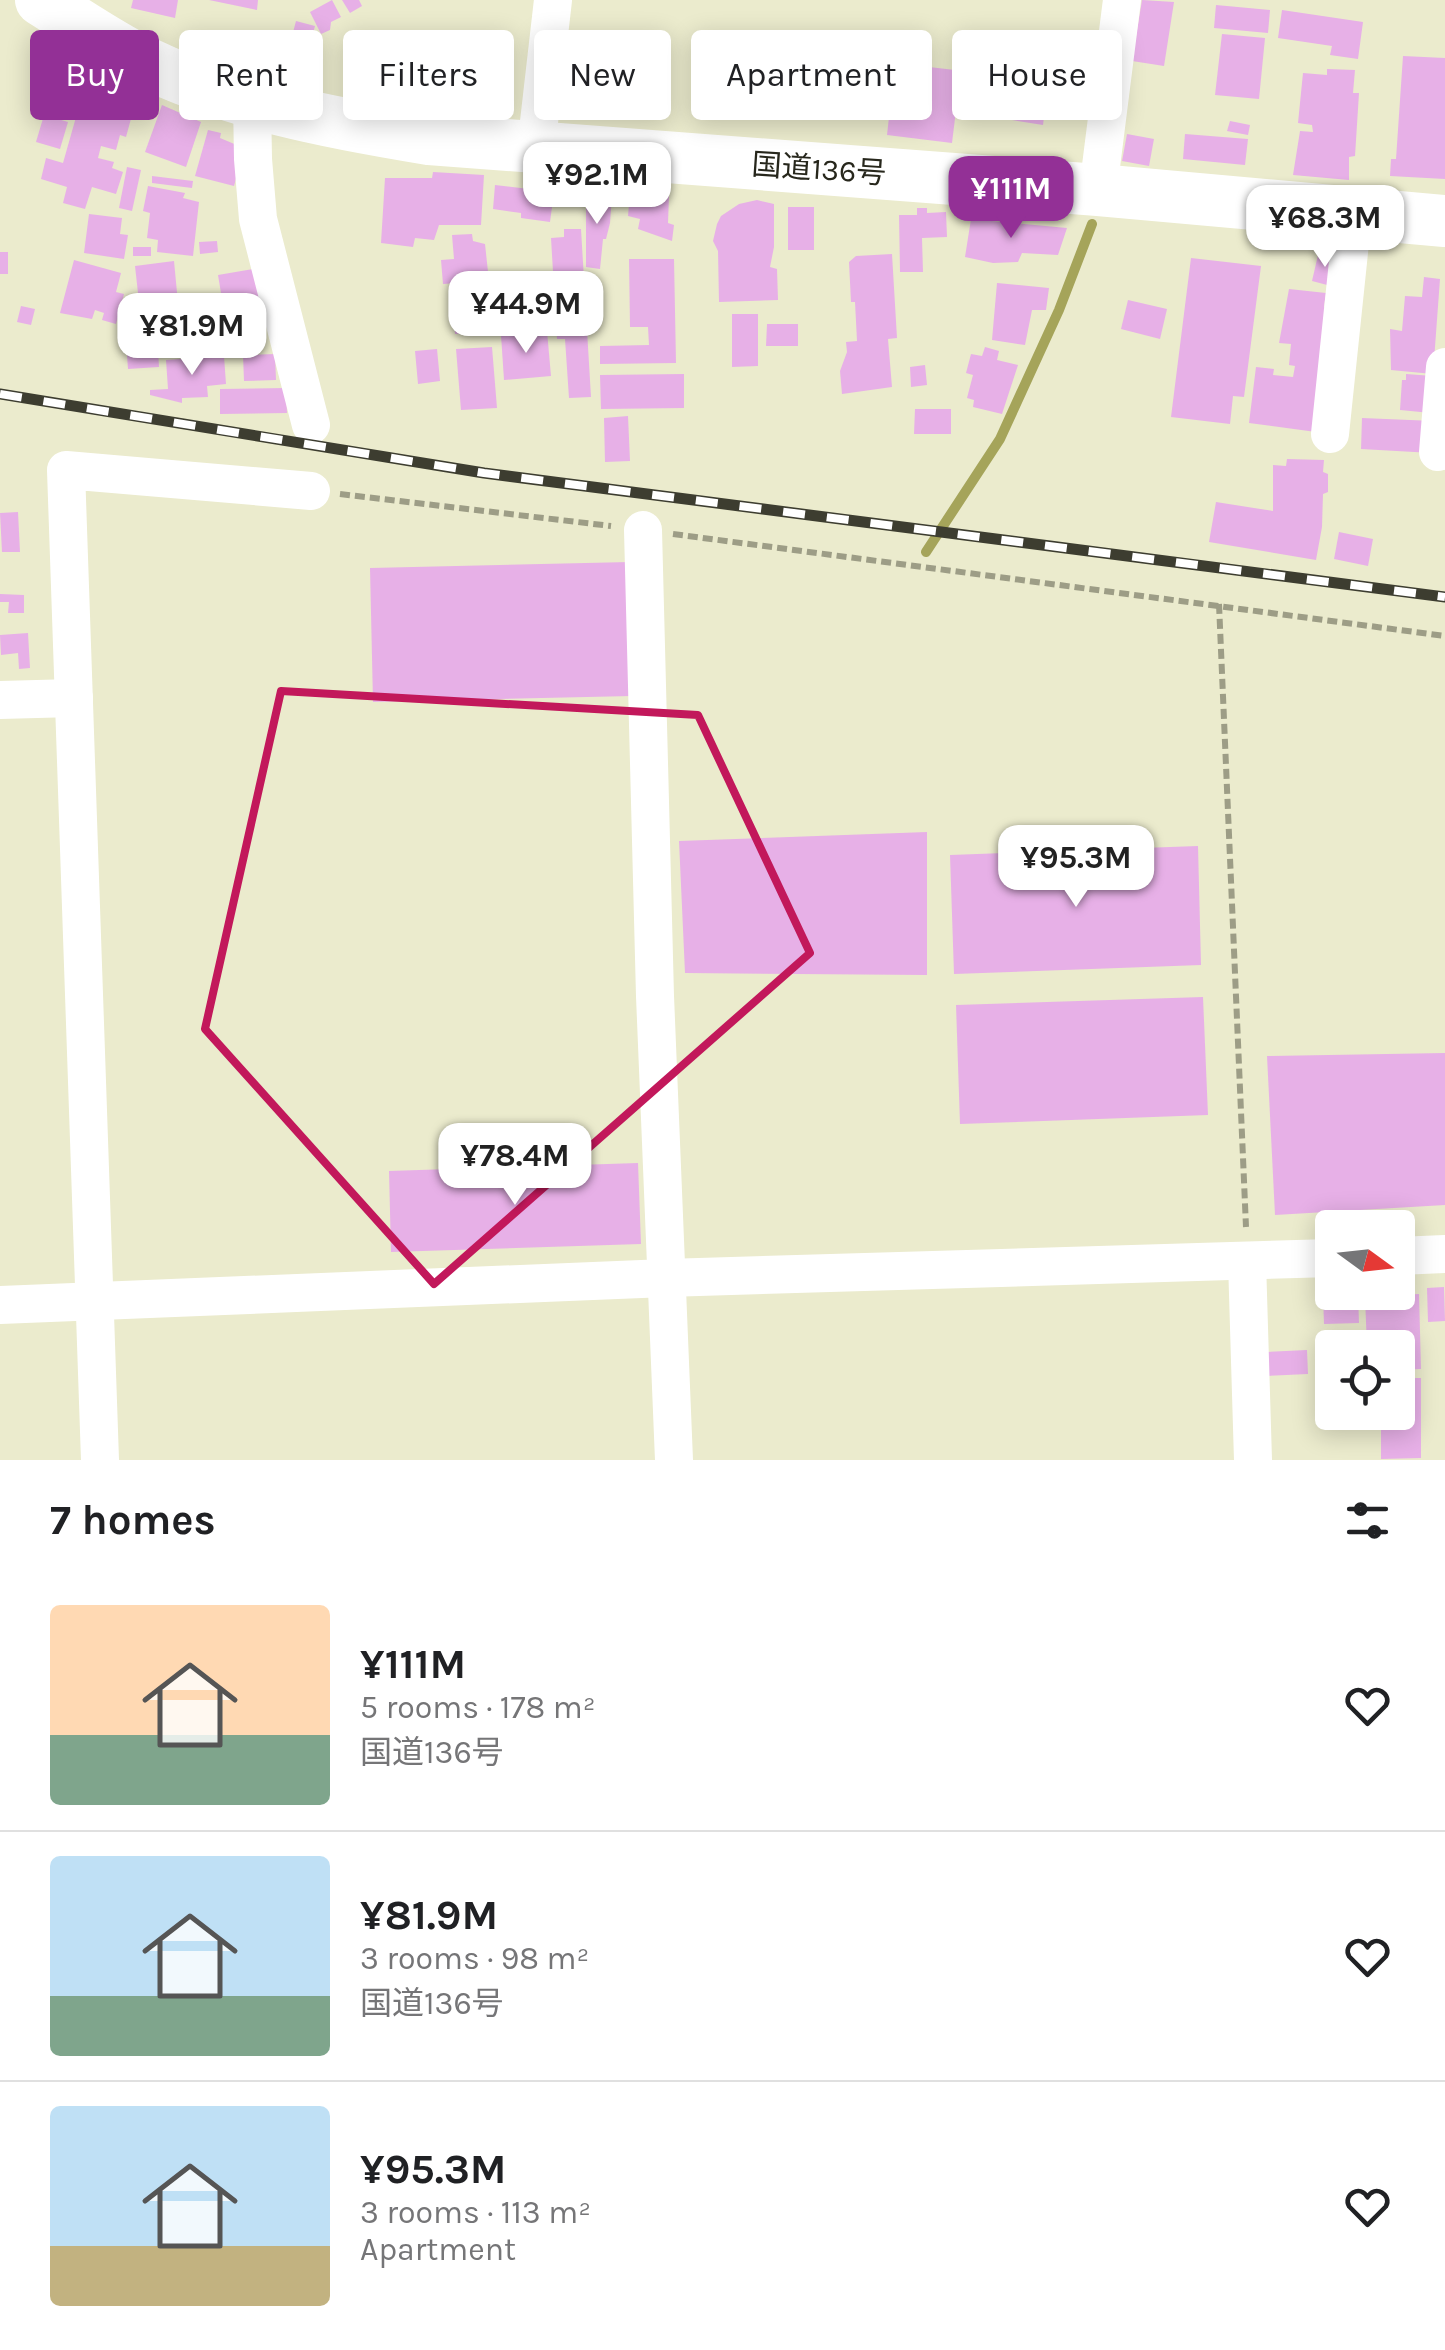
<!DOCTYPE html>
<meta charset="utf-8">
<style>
body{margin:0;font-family:Karla,"Noto Sans JP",sans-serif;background:#f2f2f2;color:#202124;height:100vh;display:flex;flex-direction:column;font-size:38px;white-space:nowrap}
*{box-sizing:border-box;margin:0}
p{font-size:32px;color:#757577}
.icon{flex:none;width:55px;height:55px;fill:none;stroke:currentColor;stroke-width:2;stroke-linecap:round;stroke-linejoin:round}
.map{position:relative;height:1460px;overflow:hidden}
.panel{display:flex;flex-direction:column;background:#fff;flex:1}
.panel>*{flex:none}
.top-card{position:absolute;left:30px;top:30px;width:1385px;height:90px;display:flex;gap:20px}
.needle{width:65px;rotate:105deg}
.tools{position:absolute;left:1315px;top:1210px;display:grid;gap:20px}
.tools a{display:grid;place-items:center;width:100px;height:100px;border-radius:10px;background:#fff;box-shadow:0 5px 25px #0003;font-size:50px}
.price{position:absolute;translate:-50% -85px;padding:0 22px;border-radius:20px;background:#fff;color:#222;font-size:32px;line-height:65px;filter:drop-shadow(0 2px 5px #0008)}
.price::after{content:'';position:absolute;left:50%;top:60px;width:30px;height:22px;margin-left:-15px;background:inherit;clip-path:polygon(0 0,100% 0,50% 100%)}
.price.active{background:#933096;color:#fff}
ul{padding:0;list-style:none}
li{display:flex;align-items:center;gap:30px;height:250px;padding:0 50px}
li+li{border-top:2px solid #e0e0e0}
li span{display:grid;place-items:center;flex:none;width:280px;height:200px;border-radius:10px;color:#555}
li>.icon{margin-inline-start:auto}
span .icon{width:120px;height:120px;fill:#fffc;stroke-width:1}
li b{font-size:42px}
h2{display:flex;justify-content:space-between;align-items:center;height:120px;padding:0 50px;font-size:42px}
.pill{padding:0 35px;border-radius:10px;background:#fff;box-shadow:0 5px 25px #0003;font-size:35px;line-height:90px}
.pill.active{background:#933096;color:#fff}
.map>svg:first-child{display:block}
</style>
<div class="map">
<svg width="1445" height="1460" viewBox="0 0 1445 1460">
<rect width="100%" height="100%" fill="#ebebcd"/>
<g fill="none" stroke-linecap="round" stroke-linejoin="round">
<!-- stream -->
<polyline stroke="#a5a45a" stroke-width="10" points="926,552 1000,439 1059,310 1092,224"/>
</g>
<!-- building -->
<g fill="#e7b0e7">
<polygon points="133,0 178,0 175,18 131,8"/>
<polygon points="209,0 258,0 257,10"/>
<polygon points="332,0 341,17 331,22 330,30 321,34 310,12"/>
<polygon points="342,0 359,0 362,6 350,13"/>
<polygon points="1142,0 1174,2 1164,66 1132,61"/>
<polygon points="1216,5 1270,10 1268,33 1214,28"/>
<polygon points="1282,10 1363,22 1358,59 1330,55 1332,46 1278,38"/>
<polygon points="296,21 315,26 310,45 291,40"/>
<polygon points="1222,34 1265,38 1259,99 1215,95"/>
<polygon points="1403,56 1445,58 1445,179 1390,176 1391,159 1396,159"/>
<polygon points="995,60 1050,66 1043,125 1012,120 990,104"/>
<polygon points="895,63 989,74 985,105 957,102 952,143 887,135"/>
<polygon points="67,64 99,71 92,100 61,93"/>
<polygon points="1327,69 1355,70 1353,93 1359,93 1355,156 1349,157 1349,180 1293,175 1300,131 1313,132 1312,125 1298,123 1303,73 1327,75"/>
<polygon points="100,84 134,96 129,114 132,115 126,137 120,135 116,150 101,146 98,158 114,162 112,168 123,172 116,194 92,187 85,209 63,203 67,187 41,179 46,158 63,163 78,110 92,114"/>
<polygon points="162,105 201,122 186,167 145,152"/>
<polygon points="44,115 68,122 60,149 36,142"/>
<polygon points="1230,121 1250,125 1248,135 1227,131"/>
<polygon points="208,130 221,133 220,138 244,148 234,186 195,176"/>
<polygon points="1127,134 1154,139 1149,166 1122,161"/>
<polygon points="1185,134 1248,139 1245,165 1183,159"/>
<polygon points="127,167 141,170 132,211 119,208"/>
<polygon points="433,172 484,175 481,225 439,225 434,240 415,238 413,247 381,243 385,178 432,178"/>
<polygon points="152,176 193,181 192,188 152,183"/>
<polygon points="495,185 554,192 550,222 521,218 521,213 493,209"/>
<polygon points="148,186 185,193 183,198 199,202 193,256 157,252 158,240 147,238 150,213 143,211"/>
<polygon points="630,192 669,196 668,223 674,225 672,241 638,229 640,219 628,216"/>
<polygon points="586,195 612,196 610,223 606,239 603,239 600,269 586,267"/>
<polygon points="757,200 774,204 774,247 770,267 777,269 778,300 719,302 718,251 713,241 717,224 721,216 739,204"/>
<rect x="788" y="207" width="26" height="43"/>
<polygon points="917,208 927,208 927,213 946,212 947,237 922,238 923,272 900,272 899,215 917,215"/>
<polygon points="89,214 122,218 120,234 128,235 124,259 84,253"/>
<polygon points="971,219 1067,228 1058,255 1022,253 1018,262 993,263 965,257"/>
<polygon points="564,229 581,229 591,397 569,398 565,339 557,339 551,238 564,237"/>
<polygon points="472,234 473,241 485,244 489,281 443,284 441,260 454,259 452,235"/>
<polygon points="217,241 218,252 200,254 199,242"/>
<rect x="133" y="247" width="18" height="9"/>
<rect x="0" y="252" width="8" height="22"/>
<polygon points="892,254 897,338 888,339 892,387 842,394 840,371 847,352 846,342 857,341 855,302 851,302 849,262 856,256"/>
<polygon points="1318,255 1337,259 1331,286 1312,281"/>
<polygon points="1191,258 1261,266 1244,397 1233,396 1230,424 1171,417"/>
<polygon points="629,259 674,259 676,363 600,364 600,346 649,345 648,327 630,327"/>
<polygon points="74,260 121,273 116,292 124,294 116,324 102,320 104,313 95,310 92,319 60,313"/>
<polygon points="174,261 180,324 142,329 135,266"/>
<polygon points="259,268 266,309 255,311 257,324 227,329 218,275"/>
<polygon points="1424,277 1440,279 1433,374 1391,370 1390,329 1402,331 1405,296 1422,297"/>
<polygon points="489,283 493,331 455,334 451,286"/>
<polygon points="997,283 1049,288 1046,310 1032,310 1025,345 992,340"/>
<polygon points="1289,289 1326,293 1324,307 1330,308 1316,432 1249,423 1256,367 1274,369 1273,375 1293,377 1295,366 1289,365 1291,344 1279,343"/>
<polygon points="1128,300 1167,309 1160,339 1121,329"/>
<polygon points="21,306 35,309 31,325 17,322"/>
<polygon points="214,313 216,328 204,330 201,314"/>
<polygon points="732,314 758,314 758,366 732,367"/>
<polygon points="767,324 798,324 798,346 766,346"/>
<polygon points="547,331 551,376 504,380 501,335"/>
<polygon points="187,338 188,348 158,350 159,367 128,369 126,341"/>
<polygon points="492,347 497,408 461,410 456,349"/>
<polygon points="985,347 999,351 997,360 1018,365 1002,414 973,407 974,400 967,398 973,375 966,373 971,354 982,356"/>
<polygon points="437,349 440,381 418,384 415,351"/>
<polygon points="275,354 276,380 244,381 243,355"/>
<polygon points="224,356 226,384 207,386 208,397 182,398 182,403 150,395 150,390 168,389 166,360"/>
<polygon points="925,365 927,385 911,387 910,367"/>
<polygon points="684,374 684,408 601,409 600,375"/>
<polygon points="1406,374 1433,376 1431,413 1400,410 1402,380 1406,380"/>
<polygon points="286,388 287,413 220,414 220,389"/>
<polygon points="915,409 951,409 951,434 914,434"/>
<polygon points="628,416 630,461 605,462 604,418"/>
<polygon points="1362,418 1434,421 1432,453 1361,449"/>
<polygon points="1287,459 1324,460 1323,472 1328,474 1328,492 1323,494 1322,527 1316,560 1209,542 1216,502 1273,511 1273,465 1286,466"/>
<polygon points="18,512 20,552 2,552 0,513"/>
<polygon points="1339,532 1373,539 1368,566 1334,559"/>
<polygon points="630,562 632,696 373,702 370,568"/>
<polygon points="0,594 24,595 24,613 8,613 9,602 0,602"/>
<polygon points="28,633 30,668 19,669 18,653 1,655 0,635"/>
<polygon points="927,832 927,975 685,973 679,841"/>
<polygon points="1198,846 1201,965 954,974 950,855"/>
<polygon points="1203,997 1208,1115 960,1124 956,1005"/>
<polygon points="1445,1053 1445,1205 1275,1215 1267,1056"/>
<polygon points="638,1163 641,1244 391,1252 389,1171"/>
<polygon points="1444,1287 1445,1321 1428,1322 1427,1288"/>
<polygon points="1358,1294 1359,1323 1324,1324 1323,1295"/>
<polygon points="1419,1294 1421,1369 1398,1370 1398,1348 1367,1348 1365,1296"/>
<polygon points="1360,1333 1361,1348 1332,1348 1332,1369 1326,1369 1325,1335"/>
<polygon points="1307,1350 1308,1374 1267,1376 1266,1352"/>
<polygon points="1398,1378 1421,1378 1421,1458 1381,1459 1381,1412 1398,1412"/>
</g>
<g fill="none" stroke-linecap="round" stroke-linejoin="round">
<!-- path -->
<g stroke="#9d9d86" stroke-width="6" stroke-dasharray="10 5" stroke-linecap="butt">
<polyline points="193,343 255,334"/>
<polyline points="340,494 611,526"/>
<polyline points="673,534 1445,636"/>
<polyline points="1219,604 1246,1227"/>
</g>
<!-- minor -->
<g stroke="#fff" stroke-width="38">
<polyline points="252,101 253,159 258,219 311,425"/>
<polyline points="536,148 553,0"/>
<polyline points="1098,190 1122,0"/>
<polyline points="1330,434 1353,214"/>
<polyline points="1438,452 1445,367"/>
<polyline points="643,530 655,996 674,1460"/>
<polyline points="0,700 74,698"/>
<polyline points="1398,1256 1445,1254"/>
<polyline points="1247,1261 1253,1460"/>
<polyline points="0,1305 666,1278 1332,1258"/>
<polyline points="100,1460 66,470 311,491"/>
</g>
<!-- highway -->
<path stroke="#fff" stroke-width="52" d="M41,0C73,20 106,43 140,60C230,104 331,123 429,139L1098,190L1445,221"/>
<!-- rail casing -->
<g stroke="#3d3d30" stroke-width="11">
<polyline id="rail" points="0,394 484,473 1445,597"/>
</g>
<!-- rail -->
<use href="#rail" stroke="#fff" stroke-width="8" stroke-dasharray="22" stroke-linecap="butt"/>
</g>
<!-- marked area -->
<path fill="none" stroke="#c2185b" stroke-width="8" stroke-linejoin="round" d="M281,691L698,715L810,953L434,1284L205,1029Z"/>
<g text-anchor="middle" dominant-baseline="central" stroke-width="10" stroke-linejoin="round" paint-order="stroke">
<!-- street labels -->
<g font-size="30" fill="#27271c" stroke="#fff">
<text transform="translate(819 169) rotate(4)">国道136号</text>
</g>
</g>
</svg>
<div class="tools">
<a><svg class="needle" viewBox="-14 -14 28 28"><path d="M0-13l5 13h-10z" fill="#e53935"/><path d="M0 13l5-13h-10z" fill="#757577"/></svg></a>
<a><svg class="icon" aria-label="locate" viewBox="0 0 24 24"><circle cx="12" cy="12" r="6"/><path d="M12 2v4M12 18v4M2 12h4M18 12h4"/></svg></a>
</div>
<b class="price" style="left:597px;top:227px">¥92.1M</b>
<b class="price active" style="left:1011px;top:241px">¥111M</b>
<b class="price" style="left:1325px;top:270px">¥68.3M</b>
<b class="price" style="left:526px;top:356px">¥44.9M</b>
<b class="price" style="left:192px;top:378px">¥81.9M</b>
<b class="price" style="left:1076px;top:910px">¥95.3M</b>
<b class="price" style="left:515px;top:1208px">¥78.4M</b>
<div class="top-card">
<a class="pill active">Buy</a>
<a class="pill">Rent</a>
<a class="pill">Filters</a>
<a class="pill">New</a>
<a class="pill">Apartment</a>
<a class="pill">House</a>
</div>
</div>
<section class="panel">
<h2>7 homes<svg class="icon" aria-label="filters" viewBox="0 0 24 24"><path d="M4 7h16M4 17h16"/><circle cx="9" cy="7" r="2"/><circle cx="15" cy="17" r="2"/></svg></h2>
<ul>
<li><span style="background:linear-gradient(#ffd9b3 65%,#7fa58c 0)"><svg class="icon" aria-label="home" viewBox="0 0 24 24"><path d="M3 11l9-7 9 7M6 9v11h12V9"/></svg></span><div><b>¥111M</b><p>5 rooms · 178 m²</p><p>国道136号</p></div><svg class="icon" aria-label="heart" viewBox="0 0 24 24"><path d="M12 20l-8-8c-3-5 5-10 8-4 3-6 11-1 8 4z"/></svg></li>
<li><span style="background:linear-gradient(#bfe0f5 70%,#7fa58c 0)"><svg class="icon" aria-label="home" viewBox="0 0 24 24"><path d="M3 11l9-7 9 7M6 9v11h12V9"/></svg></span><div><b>¥81.9M</b><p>3 rooms · 98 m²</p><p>国道136号</p></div><svg class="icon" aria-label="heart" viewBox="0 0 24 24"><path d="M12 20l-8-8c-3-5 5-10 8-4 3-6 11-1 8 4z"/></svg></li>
<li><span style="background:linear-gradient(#bfe0f5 70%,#c2b280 0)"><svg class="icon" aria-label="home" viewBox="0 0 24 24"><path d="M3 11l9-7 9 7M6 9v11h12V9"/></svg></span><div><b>¥95.3M</b><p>3 rooms · 113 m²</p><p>Apartment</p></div><svg class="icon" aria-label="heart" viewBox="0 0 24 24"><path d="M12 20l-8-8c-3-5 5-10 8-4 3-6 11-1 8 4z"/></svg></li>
</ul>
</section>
